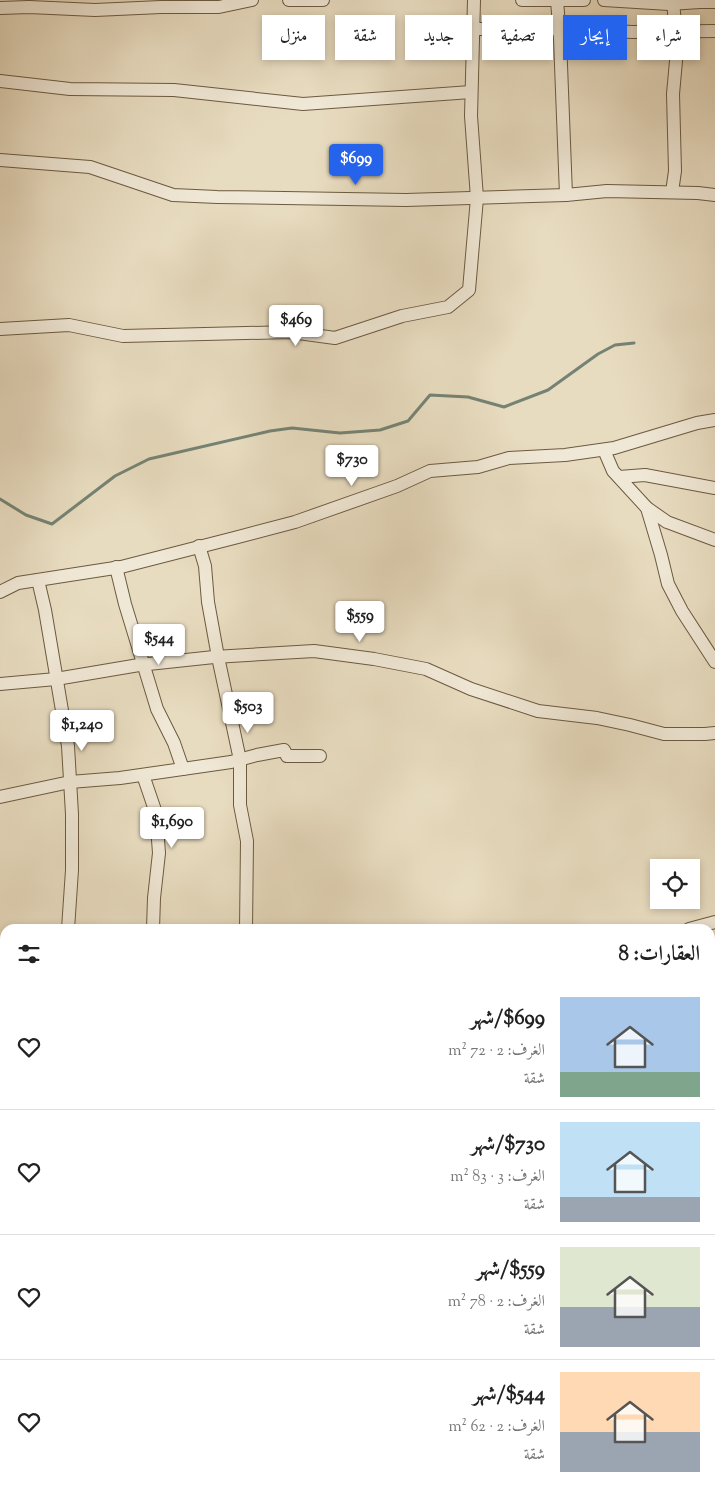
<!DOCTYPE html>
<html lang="ar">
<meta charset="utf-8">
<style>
body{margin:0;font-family:"Sorts Mill Goudy",Amiri,serif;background:#f6f6f6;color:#222;direction:rtl;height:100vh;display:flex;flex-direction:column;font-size:19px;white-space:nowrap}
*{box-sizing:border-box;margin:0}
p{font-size:16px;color:#767676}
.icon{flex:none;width:28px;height:28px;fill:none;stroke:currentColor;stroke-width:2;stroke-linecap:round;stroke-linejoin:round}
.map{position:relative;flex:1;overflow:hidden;direction:ltr}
.details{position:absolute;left:0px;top:924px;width:715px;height:571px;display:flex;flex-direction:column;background:#fff;border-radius:15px 15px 0 0;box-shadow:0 2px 8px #0003;direction:rtl}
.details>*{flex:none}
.guide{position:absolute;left:15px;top:15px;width:685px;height:45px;direction:rtl;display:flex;gap:10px}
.tools{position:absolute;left:650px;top:859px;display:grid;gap:10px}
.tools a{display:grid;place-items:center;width:50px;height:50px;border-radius:0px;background:#fff;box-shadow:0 2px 8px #0003;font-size:25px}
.price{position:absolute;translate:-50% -42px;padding:0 11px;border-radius:5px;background:#fff;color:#222;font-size:16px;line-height:32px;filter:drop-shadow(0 1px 2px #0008)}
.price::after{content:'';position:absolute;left:50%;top:30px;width:15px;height:11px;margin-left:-8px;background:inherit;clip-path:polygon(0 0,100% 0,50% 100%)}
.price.on{background:#2563eb;color:#fff}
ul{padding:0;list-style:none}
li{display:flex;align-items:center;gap:15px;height:125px;padding:0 15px}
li+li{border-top:1px solid #e0e0e0}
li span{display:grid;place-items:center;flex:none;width:140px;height:100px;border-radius:0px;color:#555}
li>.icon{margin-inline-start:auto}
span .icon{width:60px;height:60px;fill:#fffc;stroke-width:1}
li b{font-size:21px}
h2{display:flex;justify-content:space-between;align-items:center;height:60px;padding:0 15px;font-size:21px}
.chip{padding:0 18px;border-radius:0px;background:#fff;box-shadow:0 2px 8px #0003;font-size:18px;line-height:45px}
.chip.on{background:#2563eb;color:#fff}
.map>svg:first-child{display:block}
</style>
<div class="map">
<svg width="715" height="1494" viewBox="0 0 715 1494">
<rect width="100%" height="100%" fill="#e8dcc0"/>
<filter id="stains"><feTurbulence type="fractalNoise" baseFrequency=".004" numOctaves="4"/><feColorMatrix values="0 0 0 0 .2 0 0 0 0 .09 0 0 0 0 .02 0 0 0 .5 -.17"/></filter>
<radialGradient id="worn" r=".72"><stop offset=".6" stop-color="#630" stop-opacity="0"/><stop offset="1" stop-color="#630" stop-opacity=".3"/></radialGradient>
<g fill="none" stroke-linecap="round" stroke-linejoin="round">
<!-- stream -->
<polyline stroke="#758374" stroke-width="3" points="0,499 26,515 52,524 115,476 149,459 270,431 292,428 340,433 380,430 408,421 430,395 468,397 504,407 548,390 598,354 615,345 634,343"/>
<!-- river -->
<g stroke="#97bcb2" stroke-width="20">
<polyline points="0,1381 5,1379"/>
<polyline points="192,1490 193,1494"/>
<polyline points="374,1490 382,1494"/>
<polyline points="302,1494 315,1490"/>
</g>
<!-- minor casing -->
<g stroke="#6c5a40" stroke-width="14">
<g id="minor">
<polyline points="289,0 323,0"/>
<polyline points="522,0 584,0"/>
<polyline points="557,0 560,39 566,195"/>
<polyline points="604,0 669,4 700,2 715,2"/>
<polyline points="0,8 29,7 95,10 161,7 219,7 252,0"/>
<polyline points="473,29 559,29 633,32 715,31"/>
<polyline points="0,81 70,89 174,90 303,104 471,92"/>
<polyline points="0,160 90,167 173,195 217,197 406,200 566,195 607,191 698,193 715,195"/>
<polyline points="672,192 675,171 673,94 677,50 673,0"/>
<polyline points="0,329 69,325 123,336 291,332 335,338 402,316 448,307 469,290 477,198 471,116 474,0"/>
<polyline points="604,450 613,471 647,508 667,522 715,540"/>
<polyline points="619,477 645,475 715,488"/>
<polyline points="647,508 661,555 668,584 682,611 715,662"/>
<polyline points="199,546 205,566 208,602 218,657 240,760 240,805 247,841 246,929"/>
<polyline points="116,567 125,604 157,709 174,743 183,769"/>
<polyline points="38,580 45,610 68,746 72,814 72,870 68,929"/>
<polyline points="0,592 18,583 121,567 238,537 295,522 397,486 430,471 478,467 509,458 565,455 614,448 697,423 715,420"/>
<polyline points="0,684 56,679 139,665 214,657 314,651 374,659 426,669 471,689 538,711 597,718 630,725 664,734 705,734 715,733"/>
<polyline points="143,775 156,813 159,853 154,898 153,929"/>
<polyline points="0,797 70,782 120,778 231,762 257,755 284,750 287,756 320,756"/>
<polyline points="689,929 715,922"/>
<polyline points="0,952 5,952"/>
<polyline points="0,1047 5,1067"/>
<polyline points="710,1050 715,1049"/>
<polyline points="710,1212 715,1212"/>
<polyline points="710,1288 715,1288"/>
<polyline points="715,1312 713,1338 715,1373"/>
<polyline points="710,1459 715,1453"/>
<polyline points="656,1494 662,1490"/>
</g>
</g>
<!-- minor -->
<use href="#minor" stroke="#f0e8d6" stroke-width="12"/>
</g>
<rect width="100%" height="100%" filter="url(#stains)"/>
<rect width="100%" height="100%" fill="url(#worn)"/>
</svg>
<div class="tools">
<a><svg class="icon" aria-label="locate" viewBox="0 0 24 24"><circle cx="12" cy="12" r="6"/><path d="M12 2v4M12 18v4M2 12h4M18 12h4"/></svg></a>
</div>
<b class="price on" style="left:356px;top:186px">$699</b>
<b class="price" style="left:296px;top:347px">$469</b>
<b class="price" style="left:352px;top:487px">$730</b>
<b class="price" style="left:360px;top:643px">$559</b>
<b class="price" style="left:159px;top:666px">$544</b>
<b class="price" style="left:248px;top:734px">$503</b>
<b class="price" style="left:82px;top:752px">$1,240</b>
<b class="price" style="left:172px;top:849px">$1,690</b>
<div class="guide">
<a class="chip">شراء</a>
<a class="chip on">إيجار</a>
<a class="chip">تصفية</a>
<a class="chip">جديد</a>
<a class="chip">شقة</a>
<a class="chip">منزل</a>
</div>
<section class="details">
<h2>العقارات: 8<svg class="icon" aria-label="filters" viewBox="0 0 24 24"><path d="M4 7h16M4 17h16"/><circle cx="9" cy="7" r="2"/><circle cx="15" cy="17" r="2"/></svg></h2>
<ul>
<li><span style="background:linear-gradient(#a9c7e8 75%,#7fa58c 0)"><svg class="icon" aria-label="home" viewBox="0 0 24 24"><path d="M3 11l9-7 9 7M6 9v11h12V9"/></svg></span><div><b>$699/شهر</b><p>الغرف: 2 · 72 m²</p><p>شقة</p></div><svg class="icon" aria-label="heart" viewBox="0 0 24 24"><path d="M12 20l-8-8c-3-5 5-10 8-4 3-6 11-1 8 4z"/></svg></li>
<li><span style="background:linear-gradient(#bfe0f5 75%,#9aa5b1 0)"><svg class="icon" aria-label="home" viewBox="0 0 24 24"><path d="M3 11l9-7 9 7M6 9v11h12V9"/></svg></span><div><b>$730/شهر</b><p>الغرف: 3 · 83 m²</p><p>شقة</p></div><svg class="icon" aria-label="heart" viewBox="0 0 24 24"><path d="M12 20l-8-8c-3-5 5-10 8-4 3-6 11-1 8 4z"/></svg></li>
<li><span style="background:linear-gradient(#dfe7d0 60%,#9aa5b1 0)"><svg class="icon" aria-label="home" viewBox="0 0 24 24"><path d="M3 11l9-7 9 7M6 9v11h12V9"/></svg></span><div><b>$559/شهر</b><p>الغرف: 2 · 78 m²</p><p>شقة</p></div><svg class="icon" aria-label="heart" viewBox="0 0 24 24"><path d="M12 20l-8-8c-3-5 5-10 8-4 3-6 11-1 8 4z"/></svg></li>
<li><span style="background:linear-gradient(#ffd9b3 60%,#9aa5b1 0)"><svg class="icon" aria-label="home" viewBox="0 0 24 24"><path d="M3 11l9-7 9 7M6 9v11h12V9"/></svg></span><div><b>$544/شهر</b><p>الغرف: 2 · 62 m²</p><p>شقة</p></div><svg class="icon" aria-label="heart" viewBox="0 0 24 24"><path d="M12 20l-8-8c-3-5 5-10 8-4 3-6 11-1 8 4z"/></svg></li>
</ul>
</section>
</div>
